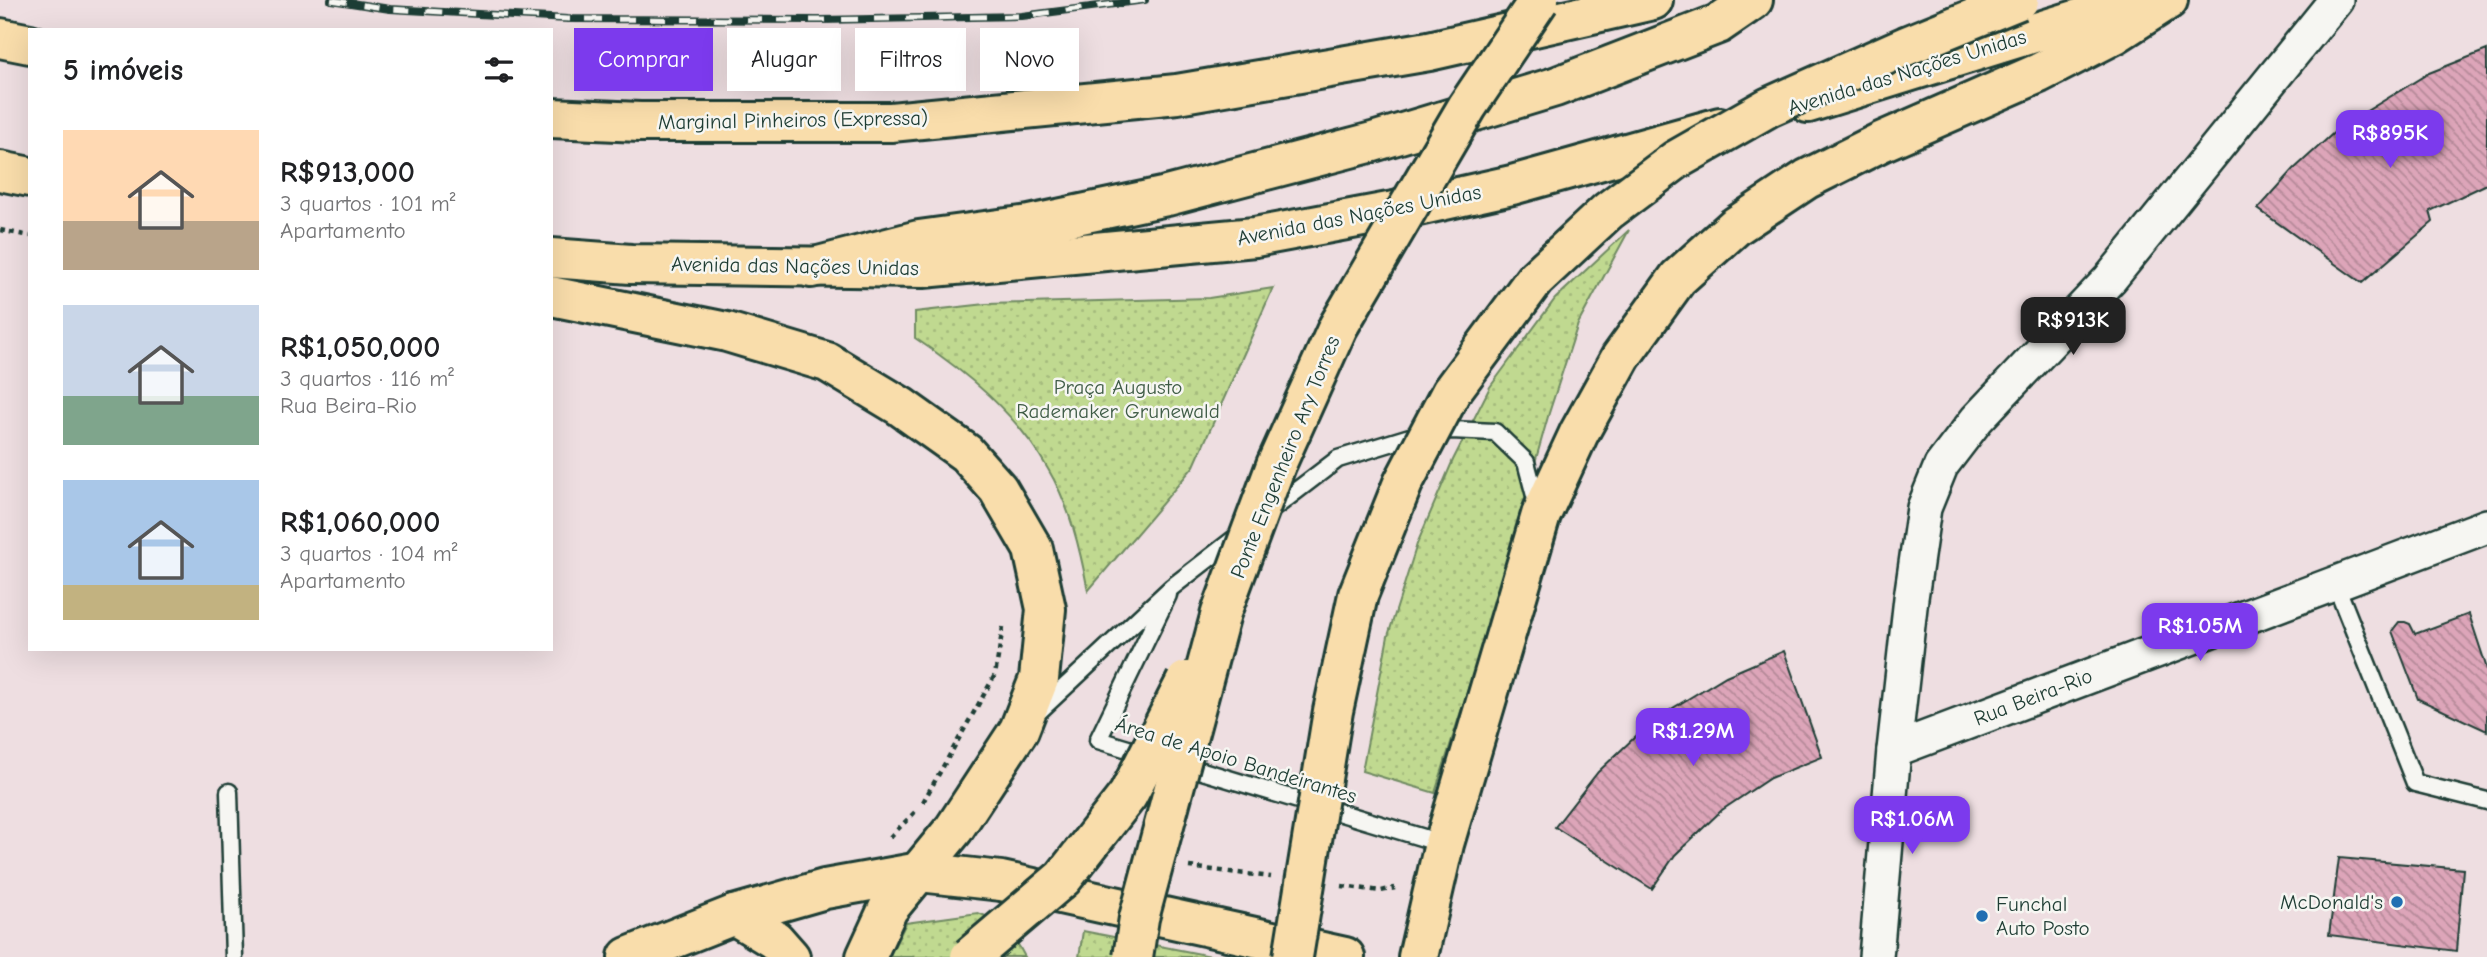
<!DOCTYPE html>
<html lang="pt">
<meta charset="utf-8">
<style>
body{margin:0;font-family:"Comic Neue",sans-serif;background:#f2f2f2;color:#202124;height:100vh;display:flex;flex-direction:column;font-size:26px;white-space:nowrap}
*{box-sizing:border-box;margin:0}
p{font-size:23px;color:#757577}
.icon{flex:none;width:38px;height:38px;fill:none;stroke:currentColor;stroke-width:2;stroke-linecap:round;stroke-linejoin:round}
.map{position:relative;flex:1;overflow:hidden}
.drawer{position:absolute;left:28px;top:28px;width:525px;height:623px;display:flex;flex-direction:column;background:#fff;border-radius:0px;box-shadow:0 7px 28px #0002}
.drawer>*{flex:none}
.hud{position:absolute;left:574px;top:28px;width:665px;height:63px;display:flex;gap:14px}
.price{position:absolute;translate:-50% -60px;padding:0 16px;border-radius:14px;background:#7c3aed;color:#fff;font-size:23px;line-height:46px;filter:drop-shadow(0 2px 4px #0008)}
.price::after{content:'';position:absolute;left:50%;top:42px;width:21px;height:16px;margin-left:-10px;background:inherit;clip-path:polygon(0 0,100% 0,50% 100%)}
.price.active{background:#222;color:#fff}
ul{padding:0;list-style:none}
li{display:flex;align-items:center;gap:21px;height:175px;padding:0 35px}
li span{display:grid;place-items:center;flex:none;width:196px;height:140px;border-radius:0px;color:#555}
li>.icon{margin-inline-start:auto}
span .icon{width:84px;height:84px;fill:#fffc;stroke-width:1}
li b{font-size:30px}
h2{display:flex;justify-content:space-between;align-items:center;height:84px;padding:0 35px;font-size:30px}
.tag{padding:0 24px;border-radius:0px;background:#fff;box-shadow:0 7px 28px #0002;font-size:24px;line-height:63px}
.tag.active{background:#7c3aed;color:#fff}
.map>svg:first-child{display:block}
</style>
<div class="map">
<svg width="2487" height="957" viewBox="0 0 2487 957">
<defs>
<pattern id="park-dots" width="8" height="8" patternUnits="userSpaceOnUse" patternTransform="scale(1.75)"><rect width="8" height="8" fill="#c0d990"/><path d="M2 2h.1M6 6h.1" fill="none" stroke="#a5bb7d" stroke-width="1.8" stroke-linecap="round"/></pattern>
<pattern id="building-back-hatch" width="6" height="6" patternUnits="userSpaceOnUse" patternTransform="scale(1.75)"><rect width="6" height="6" fill="#dda5b9"/><path d="M-1 5l2 2M0 0l6 6M5-1l2 2" fill="none" stroke="#b38897"/></pattern>
</defs>
<rect width="100%" height="100%" fill="#eedee1"/>
<filter id="ink" filterUnits="userSpaceOnUse"><feTurbulence type="fractalNoise" baseFrequency=".0143" numOctaves="2"/><feDisplacementMap in="SourceGraphic" scale="14" xChannelSelector="R" yChannelSelector="G"/><feConvolveMatrix kernelMatrix="1 2 1 2 8 2 1 2 1" color-interpolation-filters="sRGB"/></filter>
<g filter="url(#ink)">
<!-- park -->
<g fill="url(#park-dots)" stroke="#708b62" stroke-width="2">
<polygon points="1629,230 1578,324 1549,413 1495,604 1435,793 1362,771 1388,636 1417,544 1453,460 1490,387 1555,299"/>
<path d="M1273,288L1194,466L1088,591C1080,549 1070,506 1048,469C1017,414 966,372 915,338V312L986,304L1209,298Z"/>
<path d="M978,913C1006,923 1011,931 1025,957H889L906,923Z"/>
<polygon points="1083,931 1216,957 1079,957"/>
</g>
<!-- building -->
<g fill="url(#building-back-hatch)" stroke="#1f3d34" stroke-width="2">
<polygon points="2487,50 2487,184 2430,211 2433,222 2362,283 2258,209 2294,169 2339,128 2429,73"/>
<polygon points="2469,614 2487,669 2487,731 2418,699 2392,631 2399,622 2405,622 2410,624 2415,634"/>
<polygon points="1784,651 1822,757 1770,778 1722,810 1675,855 1652,889 1555,827 1598,772 1637,735 1673,708 1726,676"/>
<polygon points="2339,858 2463,869 2456,951 2329,935"/>
</g>
<g fill="none" stroke-linecap="round" stroke-linejoin="round">
<!-- service casing -->
<g stroke="#1f3d34" stroke-width="21">
<g id="service">
<polyline points="1266,514 1338,459 1423,433 1451,430 1495,432 1526,462 1538,507"/>
<polyline points="2335,583 2415,783 2487,801"/>
<polyline points="1036,714 1172,587 1243,532"/>
<polyline points="1148,755 1098,740 1168,595"/>
<polyline points="1179,764 1444,844"/>
<polyline points="229,792 234,957"/>
</g>
</g>
<!-- minor casing -->
<g stroke="#1f3d34" stroke-width="38">
<g id="minor">
<polyline points="1894,750 2487,526"/>
<polyline points="1876,957 1894,750 1911,598 1924,508 1941,466 1977,419 2110,279 2336,0"/>
</g>
</g>
<!-- primary casing -->
<g stroke="#1f3d34" stroke-width="44">
<g id="primary">
<polyline points="734,915 775,940 790,957"/>
<polyline points="628,957 734,915 825,889 920,872 1001,881 1345,957"/>
</g>
</g>
<!-- trunk casing -->
<g stroke="#1f3d34" stroke-width="44">
<g id="trunk">
<polyline points="1808,103 2140,0"/>
<polyline points="0,171 30,177"/>
<polyline points="551,258 631,264 923,268 1255,237 1400,210 1512,185 1720,127"/>
<polyline points="551,296 727,332 827,362 900,406 966,453 998,489 1033,549 1046,609 1039,679 1019,730 954,829 888,909 866,957"/>
<polyline points="1418,957 1444,844 1541,515 1579,433 1621,357 1678,278 1736,226 1807,179 1881,142 2039,73 2115,34 2168,0"/>
</g>
</g>
<!-- motorway casing -->
<g stroke="#1f3d34" stroke-width="44">
<g id="motorway">
<polyline points="0,38 30,44"/>
<polyline points="551,118 640,122 891,122 1177,94 1429,51 1653,0"/>
<polyline points="811,268 919,240 1029,225 1167,196 1373,142 1555,87 1718,24 1753,0"/>
</g>
</g>
<!-- path -->
<g stroke="#1f3d34" stroke-width="4.5" stroke-dasharray="5 5" stroke-linecap="butt">
<polyline points="0,230 30,236"/>
<polyline points="923,802 995,675 1003,627"/>
<polyline points="890,837 918,809"/>
<polyline points="1189,867 1271,877"/>
<polyline points="1342,886 1381,891 1395,888"/>
</g>
<!-- service -->
<use href="#service" stroke="#f6f6f2" stroke-width="16"/>
<!-- minor -->
<use href="#minor" stroke="#f6f6f2" stroke-width="33"/>
<!-- primary -->
<use href="#primary" stroke="#f9ddab" stroke-width="38"/>
<!-- trunk -->
<use href="#trunk" stroke="#f9ddab" stroke-width="38"/>
<!-- motorway -->
<use href="#motorway" stroke="#f9ddab" stroke-width="38"/>
<!-- rail casing -->
<g stroke="#1f3d34" stroke-width="8">
<polyline id="rail" points="331,0 390,9 568,19 821,20 1022,16 1145,0"/>
</g>
<!-- rail -->
<use href="#rail" stroke="#f6f6f2" stroke-width="5" stroke-dasharray="16" stroke-linecap="butt"/>
<!-- trunk-bridge casing -->
<g stroke="#1f3d34" stroke-width="44" stroke-linecap="butt">
<g id="trunk-bridge">
<polyline points="970,957 1063,878 1128,795 1186,681"/>
<polyline points="1133,957 1139,918 1221,613 1276,465 1338,327 1467,107 1539,0"/>
</g>
</g>
<!-- motorway-bridge casing -->
<g stroke="#1f3d34" stroke-width="44" stroke-linecap="butt">
<polyline id="motorway-bridge" points="1293,957 1333,711 1358,595 1403,483 1451,392 1535,279 1608,211 1676,160 1769,107 1906,46 2019,0"/>
</g>
<!-- trunk-bridge -->
<use href="#trunk-bridge" stroke="#f9ddab" stroke-width="38"/>
<!-- motorway-bridge -->
<use href="#motorway-bridge" stroke="#f9ddab" stroke-width="38"/>
</g>
</g>
<!-- markers -->
<g fill="#1f6fb2" stroke="#f6f6f2" stroke-width="2.5">
<circle cx="2397" cy="902" r="7"/>
<circle cx="1982" cy="916" r="7"/>
</g>
<g text-anchor="middle" dominant-baseline="central" stroke-width="5" stroke-linejoin="round" paint-order="stroke">
<!-- street labels -->
<g font-size="21" fill="#1f3d34" stroke="#f6f6f2">
<text transform="translate(1907 72) rotate(-17)">Avenida das Nações Unidas</text>
<text transform="translate(793 120) rotate(-1)">Marginal Pinheiros (Expressa)</text>
<text transform="translate(1359 215) rotate(-11)">Avenida das Nações Unidas</text>
<text transform="translate(795 266) rotate(1)">Avenida das Nações Unidas</text>
<text transform="translate(1285 457) rotate(-68)">Ponte Engenheiro Ary Torres</text>
<text transform="translate(2033 697) rotate(-21)">Rua Beira-Rio</text>
<text transform="translate(1236 760) rotate(17)">Área de Apoio Bandeirantes</text>
</g>
<!-- park labels -->
<g font-size="21" fill="#3f5c46" stroke="#f6f6f2">
<text x="1118" y="387">Praça Augusto<tspan x="1118" dy="24">Rademaker Grunewald</tspan></text>
</g>
<!-- poi labels -->
<g font-size="21" fill="#1f3d34" stroke="#f6f6f2" text-anchor="end">
<text x="2383" y="902">McDonald's</text>
<text x="1996" y="904" text-anchor="start">Funchal<tspan x="1996" dy="24">Auto Posto</tspan></text>
</g>
</g>
</svg>
<b class="price" style="left:2390px;top:170px">R$895K</b>
<b class="price active" style="left:2073px;top:357px">R$913K</b>
<b class="price" style="left:2200px;top:663px">R$1.05M</b>
<b class="price" style="left:1693px;top:768px">R$1.29M</b>
<b class="price" style="left:1912px;top:856px">R$1.06M</b>
<div class="hud">
<a class="tag active">Comprar</a>
<a class="tag">Alugar</a>
<a class="tag">Filtros</a>
<a class="tag">Novo</a>
</div>
<section class="drawer">
<h2>5 imóveis<svg class="icon" aria-label="filters" viewBox="0 0 24 24"><path d="M4 7h16M4 17h16"/><circle cx="9" cy="7" r="2"/><circle cx="15" cy="17" r="2"/></svg></h2>
<ul>
<li><span style="background:linear-gradient(#ffd9b3 65%,#b9a48a 0)"><svg class="icon" aria-label="home" viewBox="0 0 24 24"><path d="M3 11l9-7 9 7M6 9v11h12V9"/></svg></span><div><b>R$913,000</b><p>3 quartos · 101 m²</p><p>Apartamento</p></div></li>
<li><span style="background:linear-gradient(#c9d6e8 65%,#7fa58c 0)"><svg class="icon" aria-label="home" viewBox="0 0 24 24"><path d="M3 11l9-7 9 7M6 9v11h12V9"/></svg></span><div><b>R$1,050,000</b><p>3 quartos · 116 m²</p><p>Rua Beira-Rio</p></div></li>
<li><span style="background:linear-gradient(#a9c7e8 75%,#c2b280 0)"><svg class="icon" aria-label="home" viewBox="0 0 24 24"><path d="M3 11l9-7 9 7M6 9v11h12V9"/></svg></span><div><b>R$1,060,000</b><p>3 quartos · 104 m²</p><p>Apartamento</p></div></li>
</ul>
</section>
</div>
